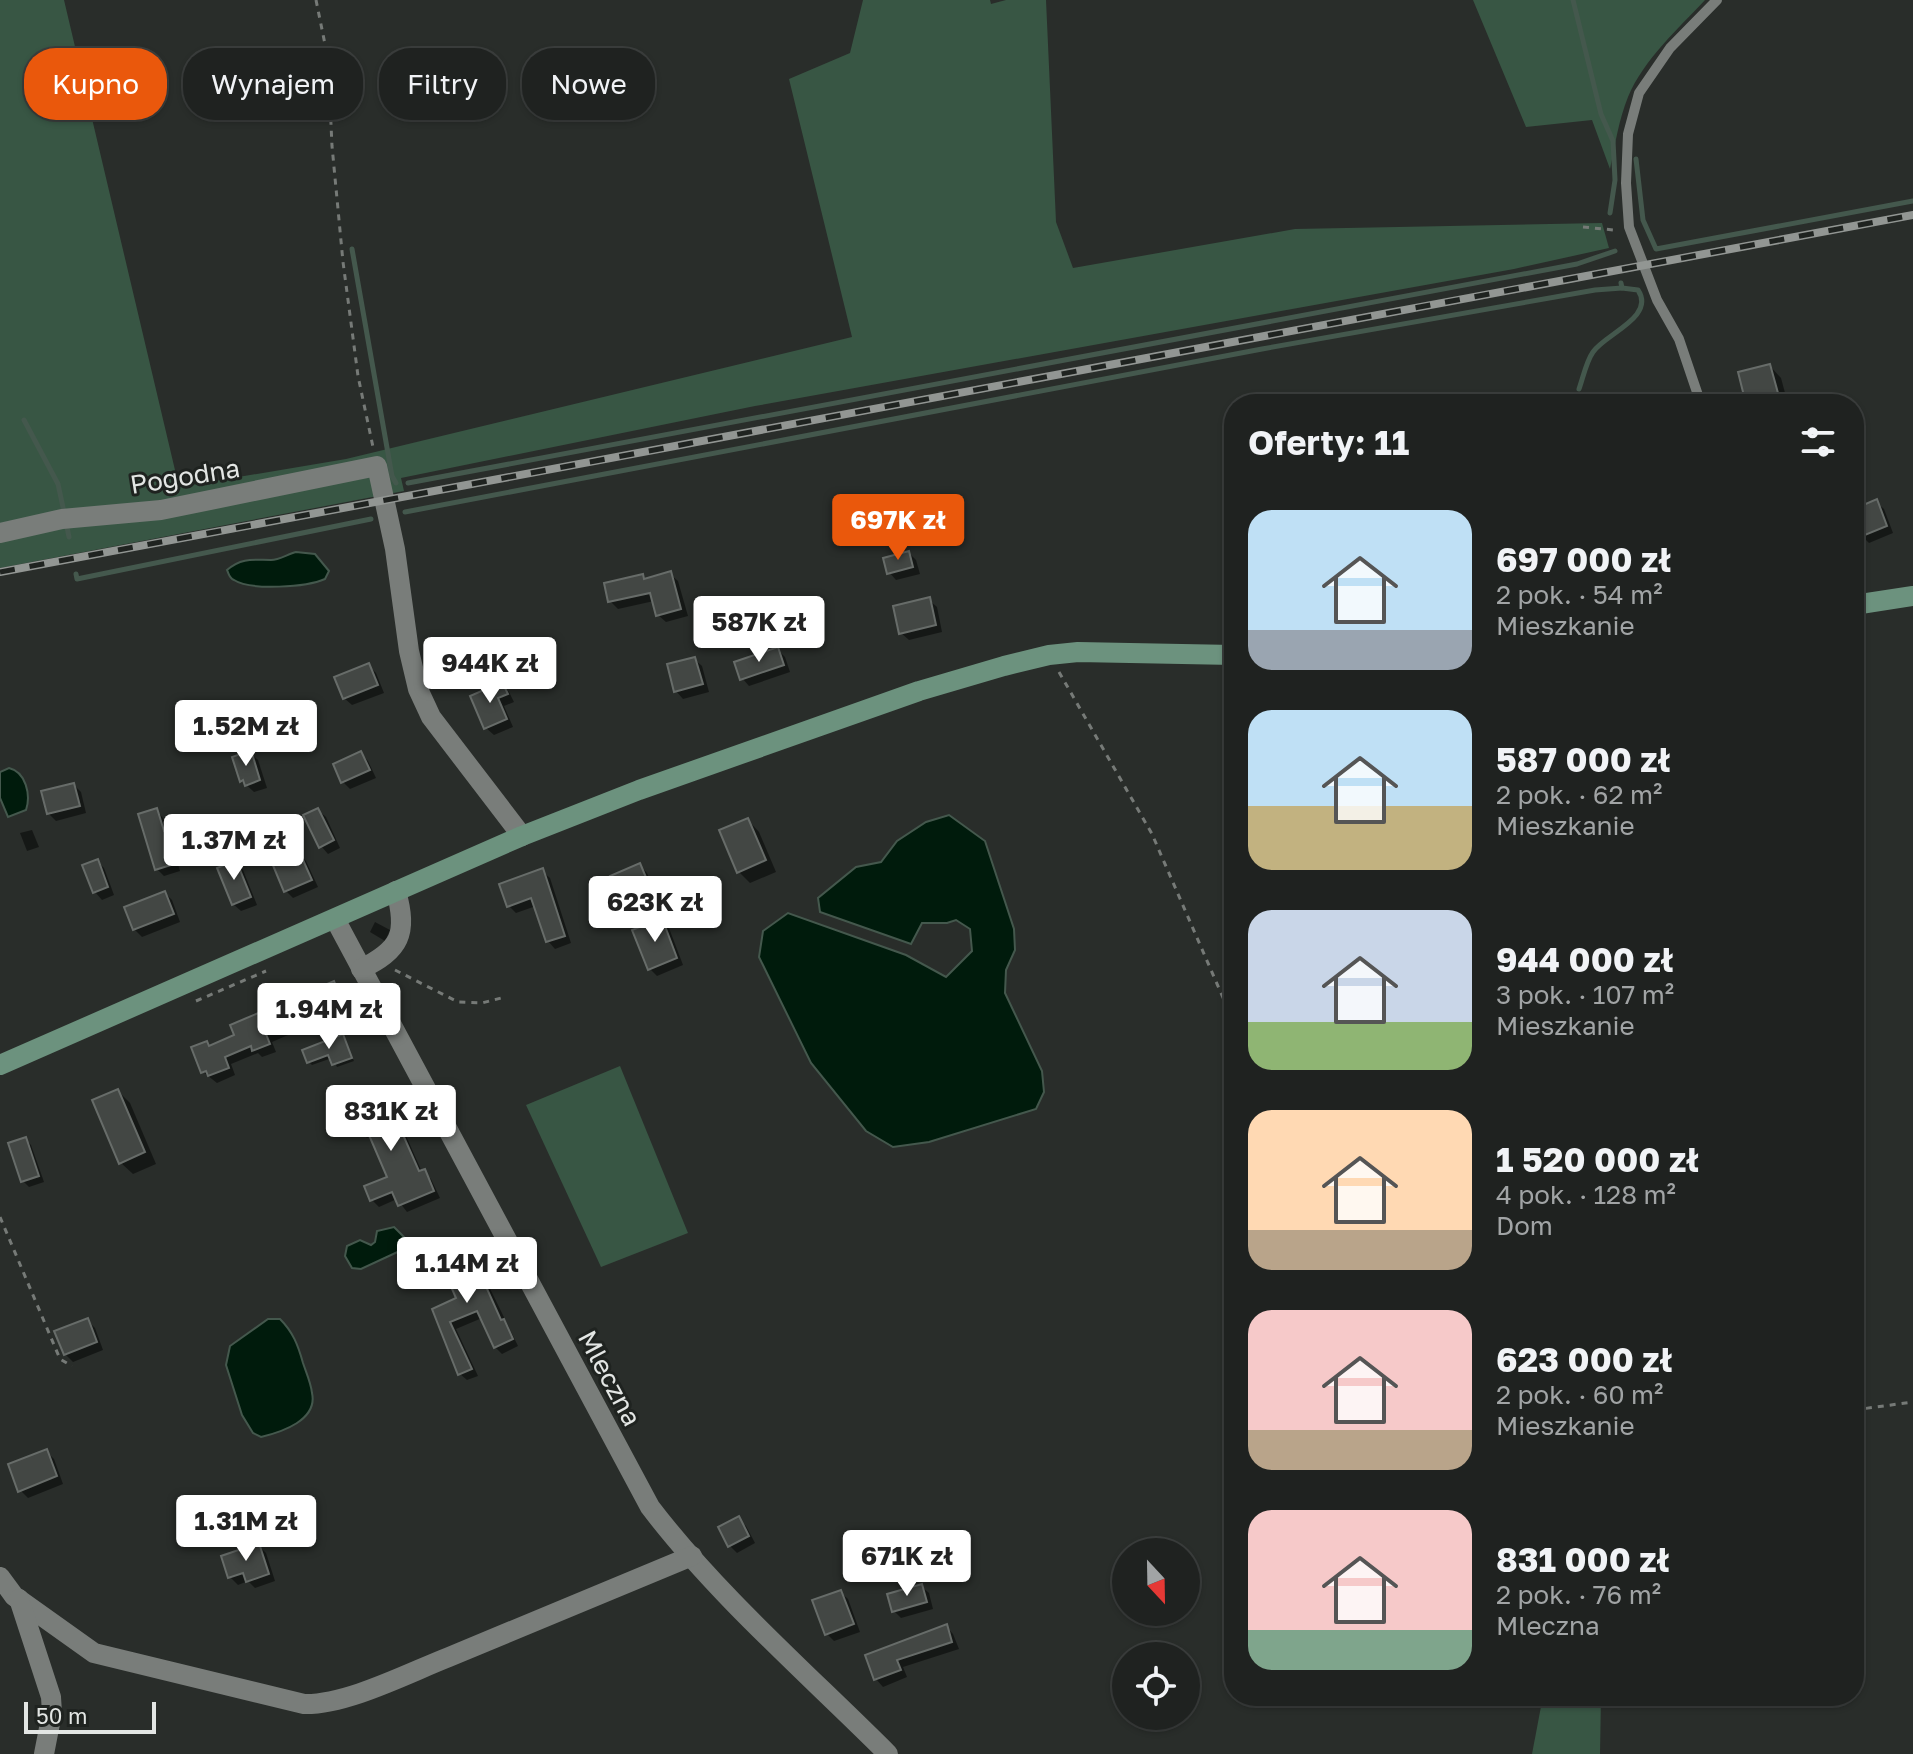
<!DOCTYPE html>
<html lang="pl">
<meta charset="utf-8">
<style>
body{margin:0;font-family:"Golos Text",sans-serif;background:#2c2f2d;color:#f1f3f6;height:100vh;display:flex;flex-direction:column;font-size:30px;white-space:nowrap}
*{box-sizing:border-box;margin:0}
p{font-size:26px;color:#a1a4a5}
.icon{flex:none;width:44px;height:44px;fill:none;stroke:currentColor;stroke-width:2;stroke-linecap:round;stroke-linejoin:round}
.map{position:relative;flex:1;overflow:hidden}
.sheet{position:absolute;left:1224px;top:394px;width:640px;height:1312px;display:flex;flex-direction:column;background:#1f2220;border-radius:32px;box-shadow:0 2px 6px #0004,0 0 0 2px #3c3f3e}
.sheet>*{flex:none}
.guide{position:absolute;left:24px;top:48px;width:760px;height:72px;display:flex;gap:16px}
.needle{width:52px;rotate:158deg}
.fabs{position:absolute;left:1112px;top:1538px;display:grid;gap:16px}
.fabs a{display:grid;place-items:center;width:88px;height:88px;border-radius:50%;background:#1f2220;box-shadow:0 2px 6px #0004,0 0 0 2px #3c3f3e;font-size:40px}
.scale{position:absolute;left:24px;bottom:20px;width:132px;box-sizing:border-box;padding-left:8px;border:4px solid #e3e6e4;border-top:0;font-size:22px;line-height:28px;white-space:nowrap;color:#e3e6e4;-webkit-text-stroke:6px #1f2320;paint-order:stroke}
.price{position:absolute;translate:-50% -68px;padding:0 18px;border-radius:8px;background:#fff;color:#222;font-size:26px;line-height:52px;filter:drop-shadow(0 2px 4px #0008)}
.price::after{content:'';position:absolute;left:50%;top:48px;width:24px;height:18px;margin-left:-12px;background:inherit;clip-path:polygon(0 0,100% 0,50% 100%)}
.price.selected{background:#ea580c;color:#fff}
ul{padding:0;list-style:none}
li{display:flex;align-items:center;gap:24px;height:200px;padding:0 24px}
li span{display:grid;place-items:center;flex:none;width:224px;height:160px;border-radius:24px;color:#555}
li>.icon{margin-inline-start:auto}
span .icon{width:96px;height:96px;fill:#fffc;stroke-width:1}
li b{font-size:34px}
h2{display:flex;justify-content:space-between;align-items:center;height:96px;padding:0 24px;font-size:34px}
.tag{padding:0 28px;border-radius:32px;background:#1f2220;box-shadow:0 2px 6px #0004,0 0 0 2px #3c3f3e;font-size:28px;line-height:72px}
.tag.selected{background:#ea580c;color:#fff}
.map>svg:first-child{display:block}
</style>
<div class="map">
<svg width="1913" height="1754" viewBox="0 0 1913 1754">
<rect width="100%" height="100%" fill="#292d2a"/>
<!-- green -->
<g fill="#385644">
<polygon points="0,0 64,0 179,487 346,459 852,337 789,79 850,53 863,0 990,0 991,4 1006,0 1046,0 1056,222 1073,268 1295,229 1602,223 1609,248 1514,269 755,406 401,478 404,491 0,568"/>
<path d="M1473,0H1705C1678,29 1644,59 1628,97C1619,119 1615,145 1610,169L1592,120L1526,127Z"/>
<polygon points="620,1066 688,1233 601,1267 526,1105"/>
<polygon points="1543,1696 1601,1696 1600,1754 1532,1754"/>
</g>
<!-- water -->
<g fill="#001b0c" stroke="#44584d" stroke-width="2">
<path d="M296,552L315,554L329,571L325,579C307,587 251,591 234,580C229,578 229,574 227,570C242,557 254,560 271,560C279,560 288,554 296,552Z"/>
<path d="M9,768C26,772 31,795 26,810L8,817L0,798V772Z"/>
<polygon points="949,815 985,841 1014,929 1015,950 1006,970 1005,993 1042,1071 1044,1092 1036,1109 929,1142 893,1147 866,1131 811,1063 759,957 763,931 788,913 906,955 946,977 972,951 970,929 956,920 947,923 922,923 911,944 820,912 818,898 856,867 881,862 897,841 926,822"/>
<polygon points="394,1227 404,1237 404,1249 361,1269 352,1268 345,1256 347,1246 360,1240 371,1245 375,1242 377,1231"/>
<path d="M268,1319H280C293,1332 298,1345 303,1363C306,1372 311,1383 312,1393C318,1420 282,1432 261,1437L253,1433L242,1415L226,1365L230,1346Z"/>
</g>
<!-- shadow -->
<g fill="#0007">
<polygon points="1770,366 1781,378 1788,404 1748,404"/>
<polygon points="1876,502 1884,509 1893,533 1869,543 1862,536 1854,511"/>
<polygon points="1224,533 1234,534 1234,567 1223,559"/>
<polygon points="909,553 916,560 920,574 896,580 889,572"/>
<polygon points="670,574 678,581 688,616 666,622 658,615 654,601 618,609 610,601 642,576 647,580"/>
<polygon points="929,600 937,607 942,632 909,640 901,633"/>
<polygon points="777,649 785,657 790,672 749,686 742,678"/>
<polygon points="694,659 702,666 709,692 683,699 676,691"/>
<polygon points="369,666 376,673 384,693 352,705 344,698"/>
<polygon points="502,684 509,692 514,702 504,706 513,727 494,735 486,728"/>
<polygon points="250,753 258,760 267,788 254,792 241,780"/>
<polygon points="361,753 368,761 376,778 350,789 343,782"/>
<polygon points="74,785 81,792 86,813 56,821 48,813"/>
<polygon points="156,810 163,818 168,832 198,820 205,828 210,840 175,854 180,871 164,876 157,869"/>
<polygon points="318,810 326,817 340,848 328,854 321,846"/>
<polygon points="748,820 759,832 776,872 750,883 738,871"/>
<polygon points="32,830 39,847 27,851 20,833"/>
<polygon points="298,853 306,861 318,887 293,898 286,891"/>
<polygon points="97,861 104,868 114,895 102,900 95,892"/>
<polygon points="236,863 243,870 257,905 241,911 233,904"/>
<polygon points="640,865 647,873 658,899 631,911 623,903"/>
<polygon points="542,871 550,878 571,943 555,949 548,941 536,906 516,913 509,906"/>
<polygon points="165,893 172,900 180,922 142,937 134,929"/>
<polygon points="662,921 669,928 683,965 657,976 649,968"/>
<polygon points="375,922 390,930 385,941 370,932"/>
<polygon points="333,983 341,990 348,1009 272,1042 276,1052 262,1057 258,1053 231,1064 235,1075 217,1083 203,1072 206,1043 210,1047 236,1036"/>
<polygon points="342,1037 354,1061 337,1067 332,1058 312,1065 309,1062"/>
<polygon points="118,1091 130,1103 156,1164 133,1174 121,1163"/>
<polygon points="385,1097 392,1104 422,1172 431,1179 440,1198 407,1212 397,1199 379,1207 372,1200 390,1178 371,1136 367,1138 359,1130"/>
<polygon points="25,1139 31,1145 44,1182 29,1187 23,1181"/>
<polygon points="462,1246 477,1262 518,1346 502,1354 495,1347 482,1318 456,1329 478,1376 467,1380 460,1374 435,1310 459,1299"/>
<polygon points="87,1320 95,1328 103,1350 73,1362 65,1354"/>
<polygon points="46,1451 54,1459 63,1484 28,1498 20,1490"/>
<polygon points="738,1519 746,1526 755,1543 737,1553 729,1545"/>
<polygon points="258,1545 266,1553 275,1581 255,1588 248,1581 238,1585 230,1577"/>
<polygon points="921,1586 929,1593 933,1609 901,1618 894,1611"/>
<polygon points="840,1592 848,1599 860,1632 834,1641 827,1634"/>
<polygon points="946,1626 953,1634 959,1649 903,1667 907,1677 883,1687 876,1679 867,1656"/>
</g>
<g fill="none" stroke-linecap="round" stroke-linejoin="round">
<!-- stream -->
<g stroke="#44584d" stroke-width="5">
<polyline points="1573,0 1601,114 1613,141 1615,180 1610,213"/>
<polyline points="1636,159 1643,220 1656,249 1913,201"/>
<polyline points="352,249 392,476 396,483"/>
<path d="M1579,389C1583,378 1586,362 1593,352C1605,334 1656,317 1638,290L1622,288L1621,283"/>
<polyline points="24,420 58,484 64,512"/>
<polyline points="408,483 1577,264 1615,251"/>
<polyline points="405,512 1262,349 1595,290 1622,288"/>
<polyline points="66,522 69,537"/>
<polyline points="76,574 77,579 371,519"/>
</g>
</g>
<!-- building -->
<g fill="#434744" stroke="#676c69" stroke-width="2">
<polygon points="1770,364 1781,404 1746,404 1738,372"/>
<polygon points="1877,499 1887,526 1860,537 1854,522 1854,509"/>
<polygon points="909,551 913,567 887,574 883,558"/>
<polygon points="671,571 681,609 656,616 650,593 608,602 604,583 643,574 644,579"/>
<polygon points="930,597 936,625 899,634 893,606"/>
<polygon points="778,647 784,665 740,680 734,662"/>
<polygon points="695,657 703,684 674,692 667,664"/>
<polygon points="369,663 378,685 343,699 334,677"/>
<polygon points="502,682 508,694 498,698 507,719 484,729 470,696"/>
<polygon points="251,750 260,780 245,786 243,780 240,782 232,757"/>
<polygon points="361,751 370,770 341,783 333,764"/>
<polygon points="74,783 80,806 47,814 41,791"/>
<polygon points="157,808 164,831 198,818 204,833 168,846 174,864 155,870 138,814"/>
<polygon points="318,808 334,840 319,848 303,815"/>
<polygon points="748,818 766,860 737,873 719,830"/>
<polygon points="299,851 312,880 284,892 272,863"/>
<polygon points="98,859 108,887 93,893 82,865"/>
<polygon points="236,860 251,897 232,905 217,868"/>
<polygon points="640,863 652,892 622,904 610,876"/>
<polygon points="543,868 565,936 546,942 531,898 507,907 499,884"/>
<polygon points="165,891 174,914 133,930 124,907"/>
<polygon points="662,918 677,958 648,970 632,930"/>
<polygon points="334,981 342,1001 266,1034 270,1044 252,1051 251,1046 225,1057 229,1068 208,1076 206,1071 201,1073 191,1047 207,1041 209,1046 234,1035 230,1025"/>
<polygon points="343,1034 352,1058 332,1065 328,1055 307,1063 302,1050"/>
<polygon points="118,1089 145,1152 119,1164 92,1100"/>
<polygon points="385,1094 419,1171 425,1169 434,1191 398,1206 392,1192 370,1201 364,1186 387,1177 366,1128 358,1131 348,1110"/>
<polygon points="26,1137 39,1176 21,1182 8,1143"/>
<polygon points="463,1243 468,1254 471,1253 501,1320 504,1319 513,1339 494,1348 477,1311 450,1322 472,1369 458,1375 432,1309 456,1298 437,1254"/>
<polygon points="88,1318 97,1342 64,1355 54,1331"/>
<polygon points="47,1449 57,1476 18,1492 8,1464"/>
<polygon points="739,1516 749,1536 728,1547 718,1527"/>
<polygon points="259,1543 269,1574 246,1582 243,1573 228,1578 221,1556"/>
<polygon points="922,1584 927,1602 892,1612 887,1594"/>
<polygon points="841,1590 854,1624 825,1635 812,1600"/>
<polygon points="947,1624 952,1642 897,1660 901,1670 874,1680 865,1655"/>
</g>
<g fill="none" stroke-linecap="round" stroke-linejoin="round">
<!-- path -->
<g stroke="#767a77" stroke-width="3" stroke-dasharray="6 6" stroke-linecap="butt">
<polyline points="316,0 328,59 332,146 343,262 358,376 373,447"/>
<polyline points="1583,227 1614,230"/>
<polyline points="1059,672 1152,834 1234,1023"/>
<polyline points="395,970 458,1002 482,1003 505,997"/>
<polyline points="196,1001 266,971"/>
<polyline points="0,1217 60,1359 72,1366"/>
<polyline points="1854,1410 1913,1402"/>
</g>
<!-- lane -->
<polyline stroke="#797d7a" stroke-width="10" points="1701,404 1679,339 1657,300 1629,227 1626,183 1628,134 1639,93 1670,48 1717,0"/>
<!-- street -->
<g stroke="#797d7a" stroke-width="20">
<polyline points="0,533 62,519 161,510 377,466 395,549 409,651 418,689 431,717 522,836"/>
<path d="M335,919L650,1507C717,1595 809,1675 888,1754"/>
<path d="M361,969C400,950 408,934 396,891"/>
<path d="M0,1577L14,1596L94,1653L304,1704C347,1705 408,1673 449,1657C530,1623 611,1589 692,1556"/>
<polyline points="19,1599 51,1697 52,1713 44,1754"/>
</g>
<!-- secondary -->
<g stroke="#6c927e" stroke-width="20">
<polyline points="1854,605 1913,596"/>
<polyline points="0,1065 522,836 639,790 919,691 1004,666 1049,655 1078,652 1234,655"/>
</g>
<!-- rail casing -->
<g stroke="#929693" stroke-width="8">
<polyline id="rail" points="0,572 1913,215"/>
</g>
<!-- rail -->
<use href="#rail" stroke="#1f2320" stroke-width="5" stroke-dasharray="15" stroke-linecap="butt"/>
</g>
<g text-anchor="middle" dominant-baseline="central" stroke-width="6" stroke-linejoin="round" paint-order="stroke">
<!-- street labels -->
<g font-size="26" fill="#e3e6e4" stroke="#1f2320">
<text transform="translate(185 476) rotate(-9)">Pogodna</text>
<text transform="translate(610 1378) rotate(62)">Mleczna</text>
</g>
</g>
</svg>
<div class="fabs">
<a><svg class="needle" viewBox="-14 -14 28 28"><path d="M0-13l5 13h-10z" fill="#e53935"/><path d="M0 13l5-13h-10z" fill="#a1a4a5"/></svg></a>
<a><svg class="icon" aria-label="locate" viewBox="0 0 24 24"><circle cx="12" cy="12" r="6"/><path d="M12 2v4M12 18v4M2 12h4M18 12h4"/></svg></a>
</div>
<div class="scale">50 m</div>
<b class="price selected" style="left:898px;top:562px">697K zł</b>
<b class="price" style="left:759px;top:664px">587K zł</b>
<b class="price" style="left:490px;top:705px">944K zł</b>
<b class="price" style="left:246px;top:768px">1.52M zł</b>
<b class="price" style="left:234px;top:882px">1.37M zł</b>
<b class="price" style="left:655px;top:944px">623K zł</b>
<b class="price" style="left:329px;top:1051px">1.94M zł</b>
<b class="price" style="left:391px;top:1153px">831K zł</b>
<b class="price" style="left:467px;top:1305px">1.14M zł</b>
<b class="price" style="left:246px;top:1563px">1.31M zł</b>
<b class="price" style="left:907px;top:1598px">671K zł</b>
<div class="guide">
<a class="tag selected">Kupno</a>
<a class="tag">Wynajem</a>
<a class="tag">Filtry</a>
<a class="tag">Nowe</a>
</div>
<section class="sheet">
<h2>Oferty: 11<svg class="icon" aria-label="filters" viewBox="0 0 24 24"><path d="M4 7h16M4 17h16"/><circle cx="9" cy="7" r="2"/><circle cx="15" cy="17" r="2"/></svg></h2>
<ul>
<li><span style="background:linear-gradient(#bfe0f5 75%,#9aa5b1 0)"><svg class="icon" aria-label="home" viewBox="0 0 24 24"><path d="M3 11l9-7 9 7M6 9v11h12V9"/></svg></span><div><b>697 000 zł</b><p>2 pok. · 54 m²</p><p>Mieszkanie</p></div></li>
<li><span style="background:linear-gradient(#bfe0f5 60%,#c2b280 0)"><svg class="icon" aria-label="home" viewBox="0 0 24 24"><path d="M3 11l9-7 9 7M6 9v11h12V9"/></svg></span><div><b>587 000 zł</b><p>2 pok. · 62 m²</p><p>Mieszkanie</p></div></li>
<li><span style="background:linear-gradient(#c9d6e8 70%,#8fb573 0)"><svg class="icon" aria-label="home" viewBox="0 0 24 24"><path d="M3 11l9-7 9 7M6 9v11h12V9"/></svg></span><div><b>944 000 zł</b><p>3 pok. · 107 m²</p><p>Mieszkanie</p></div></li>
<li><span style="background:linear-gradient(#ffd9b3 75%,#b9a48a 0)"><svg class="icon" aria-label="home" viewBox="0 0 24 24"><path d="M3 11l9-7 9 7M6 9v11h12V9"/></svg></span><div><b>1 520 000 zł</b><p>4 pok. · 128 m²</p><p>Dom</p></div></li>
<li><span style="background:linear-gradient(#f6c9c9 75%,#b9a48a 0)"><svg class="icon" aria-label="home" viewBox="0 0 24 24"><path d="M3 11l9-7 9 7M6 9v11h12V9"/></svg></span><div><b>623 000 zł</b><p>2 pok. · 60 m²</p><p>Mieszkanie</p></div></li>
<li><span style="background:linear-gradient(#f6c9c9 75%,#7fa58c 0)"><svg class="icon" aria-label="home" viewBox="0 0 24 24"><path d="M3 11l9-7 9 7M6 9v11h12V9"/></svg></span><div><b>831 000 zł</b><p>2 pok. · 76 m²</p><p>Mleczna</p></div></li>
</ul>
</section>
</div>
